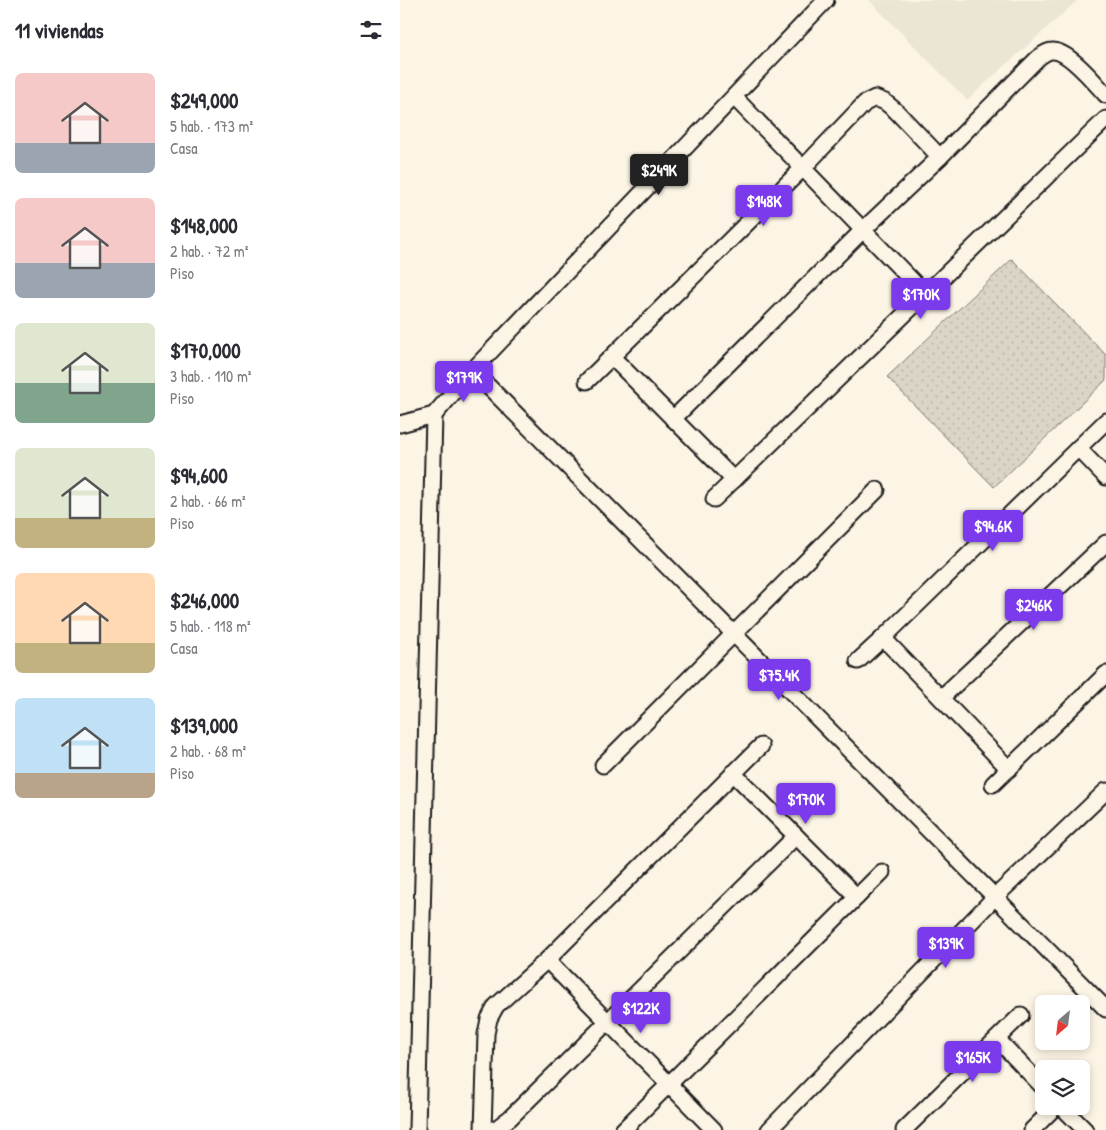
<!DOCTYPE html>
<html lang="es">
<meta charset="utf-8">
<style>
body{margin:0;font-family:"Patrick Hand",sans-serif;background:#f2f2f3;color:#2b2b33;height:100vh;display:flex;flex-direction:column;font-size:19px;white-space:nowrap}
*{box-sizing:border-box;margin:0}
p{font-size:16px;color:#7c7c81}
.icon{flex:none;width:28px;height:28px;fill:none;stroke:currentColor;stroke-width:2;stroke-linecap:round;stroke-linejoin:round}
.map{position:relative;flex:1;overflow:hidden}
.details{display:flex;flex-direction:column;background:#fff;width:400px}
.details>*{flex:none}
.needle{width:32px;rotate:208deg}
.tools{position:absolute;left:635px;top:995px;display:grid;gap:10px}
.tools a{display:grid;place-items:center;width:55px;height:55px;border-radius:8px;background:#fff;box-shadow:0 2px 8px #0003;font-size:25px}
.price{position:absolute;translate:-50% -42px;padding:0 11px;border-radius:5px;background:#7c3aed;color:#fff;font-size:16px;line-height:32px;filter:drop-shadow(0 1px 2px #0008)}
.price::after{content:'';position:absolute;left:50%;top:30px;width:15px;height:11px;margin-left:-8px;background:inherit;clip-path:polygon(0 0,100% 0,50% 100%)}
.price.on{background:#222;color:#fff}
ul{padding:0;list-style:none}
li{display:flex;align-items:center;gap:15px;height:125px;padding:0 15px}
li span{display:grid;place-items:center;flex:none;width:140px;height:100px;border-radius:8px;color:#555}
li>.icon{margin-inline-start:auto}
span .icon{width:60px;height:60px;fill:#fffc;stroke-width:1}
li b{font-size:21px}
h2{display:flex;justify-content:space-between;align-items:center;height:60px;padding:0 15px;font-size:21px}
main{display:flex;flex:1;min-height:0}
.map>svg:first-child{display:block}
</style>
<main>
<section class="details">
<h2>11 viviendas<svg class="icon" aria-label="filters" viewBox="0 0 24 24"><path d="M4 7h16M4 17h16"/><circle cx="9" cy="7" r="2"/><circle cx="15" cy="17" r="2"/></svg></h2>
<ul>
<li><span style="background:linear-gradient(#f6c9c9 70%,#9aa5b1 0)"><svg class="icon" aria-label="home" viewBox="0 0 24 24"><path d="M3 11l9-7 9 7M6 9v11h12V9"/></svg></span><div><b>$249,000</b><p>5 hab. · 173 m²</p><p>Casa</p></div></li>
<li><span style="background:linear-gradient(#f6c9c9 65%,#9aa5b1 0)"><svg class="icon" aria-label="home" viewBox="0 0 24 24"><path d="M3 11l9-7 9 7M6 9v11h12V9"/></svg></span><div><b>$148,000</b><p>2 hab. · 72 m²</p><p>Piso</p></div></li>
<li><span style="background:linear-gradient(#dfe7d0 60%,#7fa58c 0)"><svg class="icon" aria-label="home" viewBox="0 0 24 24"><path d="M3 11l9-7 9 7M6 9v11h12V9"/></svg></span><div><b>$170,000</b><p>3 hab. · 110 m²</p><p>Piso</p></div></li>
<li><span style="background:linear-gradient(#dfe7d0 70%,#c2b280 0)"><svg class="icon" aria-label="home" viewBox="0 0 24 24"><path d="M3 11l9-7 9 7M6 9v11h12V9"/></svg></span><div><b>$94,600</b><p>2 hab. · 66 m²</p><p>Piso</p></div></li>
<li><span style="background:linear-gradient(#ffd9b3 70%,#c2b280 0)"><svg class="icon" aria-label="home" viewBox="0 0 24 24"><path d="M3 11l9-7 9 7M6 9v11h12V9"/></svg></span><div><b>$246,000</b><p>5 hab. · 118 m²</p><p>Casa</p></div></li>
<li><span style="background:linear-gradient(#bfe0f5 75%,#b9a48a 0)"><svg class="icon" aria-label="home" viewBox="0 0 24 24"><path d="M3 11l9-7 9 7M6 9v11h12V9"/></svg></span><div><b>$139,000</b><p>2 hab. · 68 m²</p><p>Piso</p></div></li>
</ul>
</section>
<div class="map">
<svg width="706" height="1130" viewBox="0 0 706 1130">
<defs>
<pattern id="park-dots" width="8" height="8" patternUnits="userSpaceOnUse" patternTransform="scale(1.25)"><rect width="8" height="8" fill="#dbd5c8"/><path d="M2 2h.1M6 6h.1" fill="none" stroke="#bbb6ab" stroke-width="1.8" stroke-linecap="round"/></pattern>
</defs>
<rect width="100%" height="100%" fill="#fcf5e5"/>
<filter id="ink" filterUnits="userSpaceOnUse"><feTurbulence type="fractalNoise" baseFrequency=".02" numOctaves="2"/><feDisplacementMap in="SourceGraphic" scale="10" xChannelSelector="R" yChannelSelector="G"/><feConvolveMatrix kernelMatrix="1 2 1 2 8 2 1 2 1" color-interpolation-filters="sRGB"/></filter>
<g filter="url(#ink)">
<!-- built -->
<polygon fill="#ebe5d6" points="469,0 678,0 567,100"/>
<!-- park -->
<polygon fill="url(#park-dots)" stroke="#7c7872" points="612,259 706,355 706,380 594,487 487,377"/>
<g fill="none" stroke-linecap="round" stroke-linejoin="round">
<!-- minor casing -->
<g stroke="#1c1c1c" stroke-width="19">
<g id="minor">
<polyline points="334,97 526,295"/>
<polyline points="212,357 334,480"/>
<polyline points="71,372 88,386 706,1009"/>
<polyline points="187,381 403,168 465,103 475,98 485,102 496,111 540,157"/>
<path d="M273,419L463,230L540,157L638,58C642,55 647,51 652,51C668,50 695,83 706,95"/>
<polyline points="0,424 34,415 71,372 426,0"/>
<polyline points="678,448 706,477"/>
<polyline points="314,499 706,119"/>
<polyline points="483,638 609,769"/>
<polyline points="458,661 483,638 706,421"/>
<polyline points="541,698 706,543"/>
<polyline points="203,765 477,490"/>
<polyline points="333,773 457,897"/>
<polyline points="593,784 706,674"/>
<polyline points="147,960 314,1130"/>
<polyline points="597,1039 644,1088"/>
<polyline points="661,1106 685,1130"/>
<polyline points="17,1130 34,415"/>
<polyline points="83,1130 86,1034 89,1019 96,1006 147,960 361,746"/>
<polyline points="89,1130 97,1128 110,1118 396,836"/>
<polyline points="223,1130 482,872"/>
<polyline points="369,1130 595,897 706,791"/>
<polyline points="504,1130 621,1015"/>
<polyline points="632,1130 656,1106"/>
</g>
</g>
<!-- minor -->
<use href="#minor" stroke="#fcf5e5" stroke-width="15"/>
</g>
</g>
</svg>
<div class="tools">
<a><svg class="needle" viewBox="-14 -14 28 28"><path d="M0-13l5 13h-10z" fill="#e53935"/><path d="M0 13l5-13h-10z" fill="#7c7c81"/></svg></a>
<a><svg class="icon" aria-label="layers" viewBox="0 0 24 24"><path d="M12 4l9 5-9 5-9-5zM3 14l9 5 9-5"/></svg></a>
</div>
<b class="price on" style="left:259px;top:196px">$249K</b>
<b class="price" style="left:364px;top:227px">$148K</b>
<b class="price" style="left:521px;top:320px">$170K</b>
<b class="price" style="left:64px;top:403px">$179K</b>
<b class="price" style="left:593px;top:552px">$94.6K</b>
<b class="price" style="left:634px;top:631px">$246K</b>
<b class="price" style="left:379px;top:701px">$75.4K</b>
<b class="price" style="left:406px;top:825px">$170K</b>
<b class="price" style="left:546px;top:969px">$139K</b>
<b class="price" style="left:241px;top:1034px">$122K</b>
<b class="price" style="left:573px;top:1083px">$165K</b>
</div>
</main>
